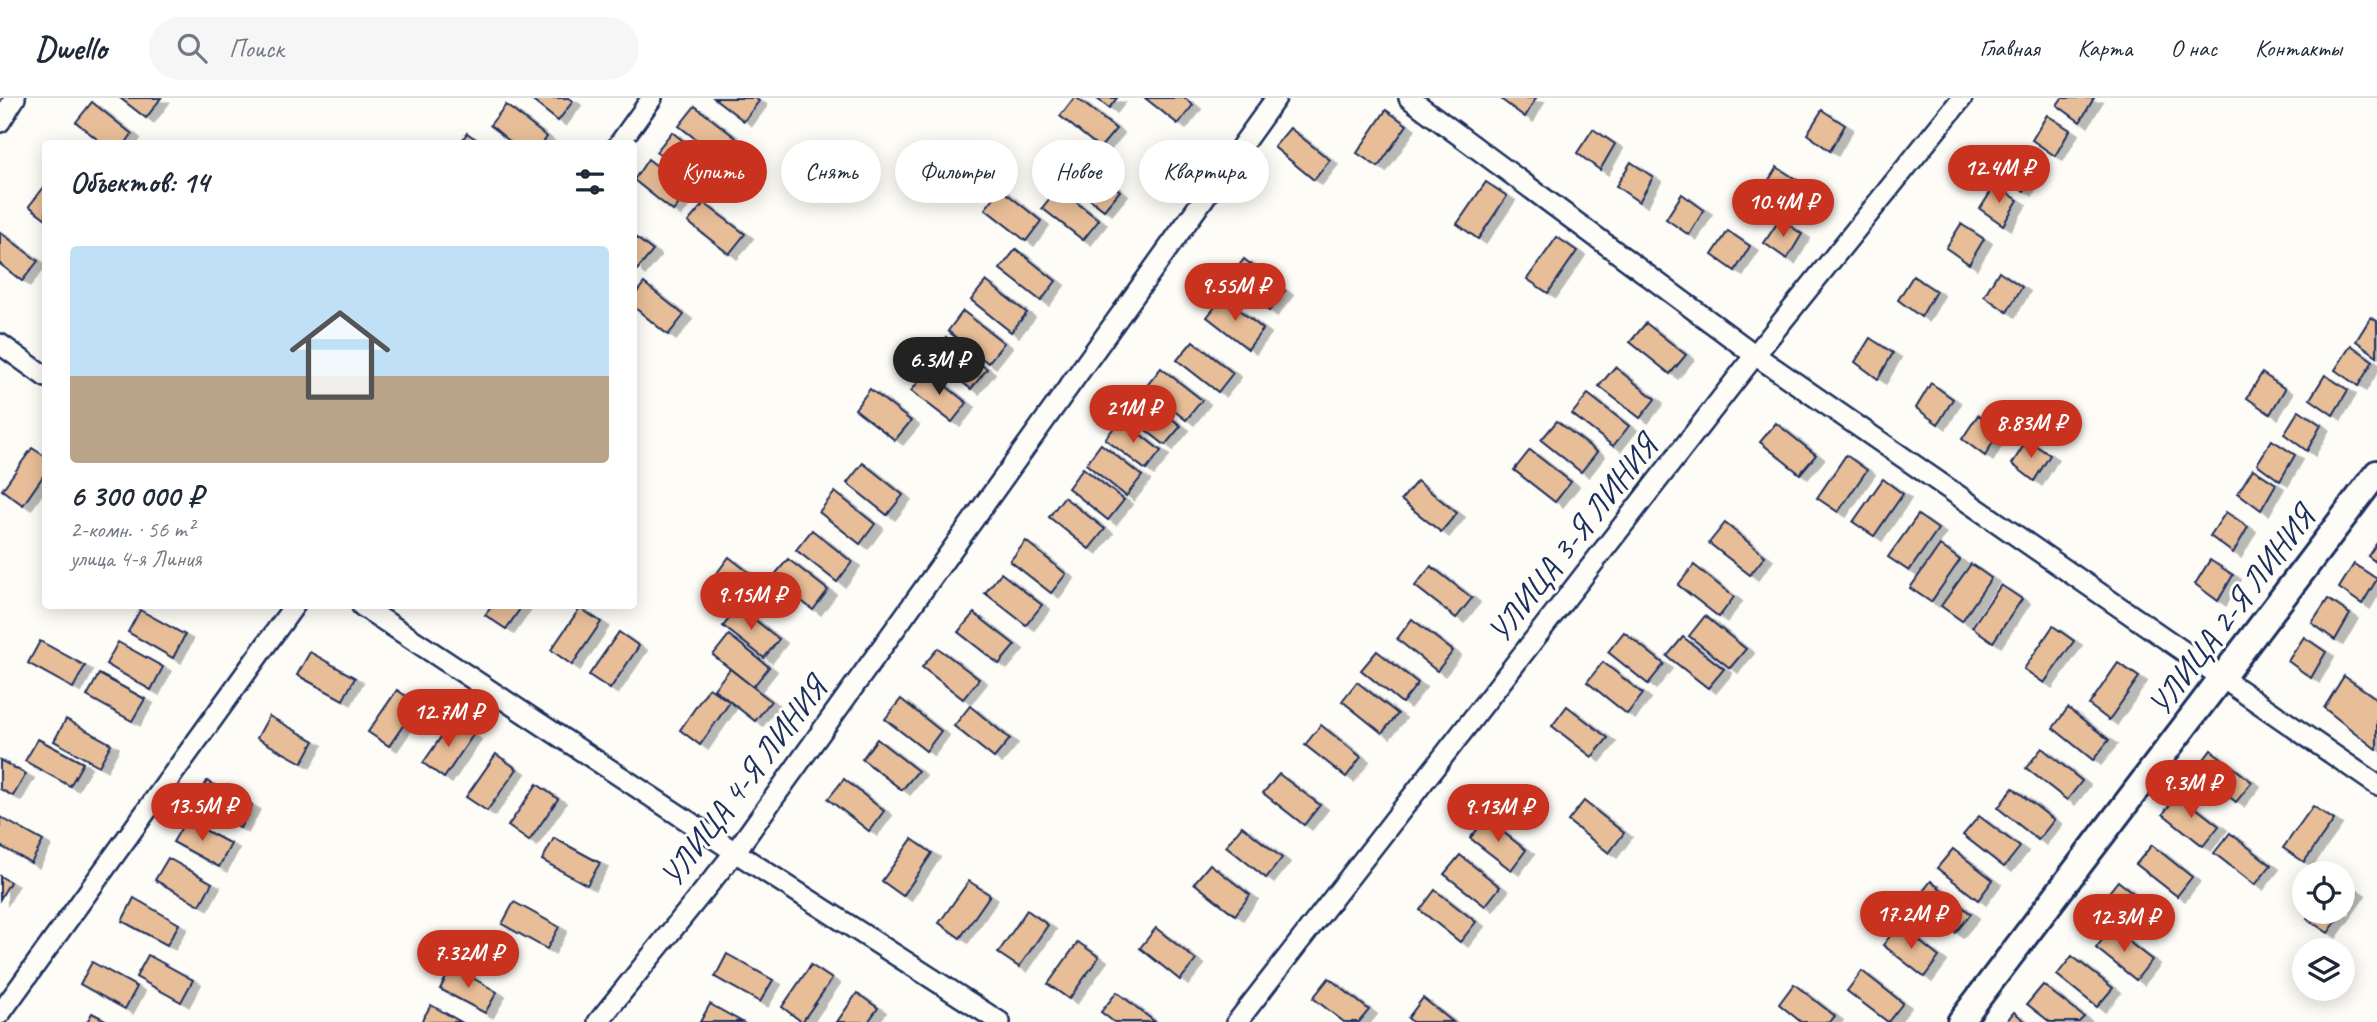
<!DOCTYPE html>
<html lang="ru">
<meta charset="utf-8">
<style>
body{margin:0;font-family:Caveat,sans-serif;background:#f6f6f7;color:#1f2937;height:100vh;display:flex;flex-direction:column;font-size:26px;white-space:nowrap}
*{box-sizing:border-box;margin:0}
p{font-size:23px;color:#747a83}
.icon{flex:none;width:38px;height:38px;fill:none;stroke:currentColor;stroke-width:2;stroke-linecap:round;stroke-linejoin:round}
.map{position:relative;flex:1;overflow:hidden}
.side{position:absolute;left:42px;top:42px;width:595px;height:469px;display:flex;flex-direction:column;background:#fff;border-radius:7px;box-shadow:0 4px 18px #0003}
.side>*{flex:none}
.top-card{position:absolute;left:658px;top:42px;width:665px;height:63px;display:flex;gap:14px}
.fabs{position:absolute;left:2292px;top:763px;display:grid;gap:14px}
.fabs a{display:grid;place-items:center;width:63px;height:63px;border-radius:50%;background:#fff;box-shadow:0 4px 18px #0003;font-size:35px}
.price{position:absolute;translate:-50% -60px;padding:0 16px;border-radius:24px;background:#c8321e;color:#fff;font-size:23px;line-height:46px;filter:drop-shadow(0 2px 4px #0008)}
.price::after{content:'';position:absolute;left:50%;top:42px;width:21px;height:16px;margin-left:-10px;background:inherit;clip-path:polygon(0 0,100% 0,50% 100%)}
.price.current{background:#222;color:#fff}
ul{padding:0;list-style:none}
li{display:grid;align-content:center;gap:14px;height:371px;padding:0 28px}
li+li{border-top:2px solid #e0e1e3}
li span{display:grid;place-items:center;height:217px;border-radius:7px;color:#555}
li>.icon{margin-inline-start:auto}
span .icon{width:126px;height:126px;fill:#fffc;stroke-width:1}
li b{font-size:30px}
h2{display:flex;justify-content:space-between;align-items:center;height:84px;padding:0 28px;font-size:30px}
.pill{padding:0 24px;border-radius:32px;background:#fff;box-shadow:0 4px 18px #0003;font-size:24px;line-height:63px}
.pill.current{background:#c8321e;color:#fff}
header{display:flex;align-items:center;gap:42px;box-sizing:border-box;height:98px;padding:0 35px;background:#fff;border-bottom:2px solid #e0e1e3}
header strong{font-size:33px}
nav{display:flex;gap:38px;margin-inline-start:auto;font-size:24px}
.search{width:490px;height:63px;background:#f6f6f7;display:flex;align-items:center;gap:18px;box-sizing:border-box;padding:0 24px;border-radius:38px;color:#747a83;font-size:26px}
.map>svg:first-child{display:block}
</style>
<header>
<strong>Dwello</strong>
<div class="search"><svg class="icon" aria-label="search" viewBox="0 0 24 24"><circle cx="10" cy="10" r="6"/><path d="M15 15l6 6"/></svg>Поиск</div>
<nav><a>Главная</a><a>Карта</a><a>О нас</a><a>Контакты</a></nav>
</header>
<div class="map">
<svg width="2377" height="924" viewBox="0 0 2377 924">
<defs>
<filter id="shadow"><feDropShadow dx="8" dy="4.5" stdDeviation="0" flood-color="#0004"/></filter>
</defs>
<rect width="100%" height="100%" fill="#fdfcf7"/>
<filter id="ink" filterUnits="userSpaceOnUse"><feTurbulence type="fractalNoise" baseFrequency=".0143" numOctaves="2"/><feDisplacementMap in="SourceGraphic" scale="14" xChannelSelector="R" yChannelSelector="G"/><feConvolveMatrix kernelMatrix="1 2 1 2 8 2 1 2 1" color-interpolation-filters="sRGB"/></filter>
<g filter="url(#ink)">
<!-- building -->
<g fill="#e8be98" stroke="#1b2f5e" stroke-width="2" filter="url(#shadow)">
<polygon points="120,0 161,0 146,20"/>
<polygon points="529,0 569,0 573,3 558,23"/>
<polygon points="714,0 755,0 759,3 744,23"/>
<polygon points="1074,0 1077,0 1116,31 1100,50 1060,18"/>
<polygon points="1096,0 1117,0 1109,10"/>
<polygon points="1145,0 1185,0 1193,7 1178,26"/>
<polygon points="1503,0 1536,0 1525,19 1502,2"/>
<polygon points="2062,0 2094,0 2080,24 2057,7"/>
<polygon points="92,4 132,36 125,46 103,46 76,24"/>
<polygon points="506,7 547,39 542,46 513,46 490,27"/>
<polygon points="695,8 736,40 720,60 679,28"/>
<polygon points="1386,12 1407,27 1378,69 1357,55"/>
<polygon points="1822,12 1845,27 1830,53 1807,36"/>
<polygon points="2047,17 2070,32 2055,58 2032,42"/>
<polygon points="1290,30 1330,62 1314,82 1274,49"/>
<polygon points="1593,31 1615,46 1600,72 1577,55"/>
<polygon points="672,34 712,66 697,85 656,54"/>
<polygon points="467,35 483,46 460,46"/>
<polygon points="2017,52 2039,67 2024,93 2001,77"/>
<polygon points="648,61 689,93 673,113 634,82"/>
<polygon points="1079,61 1120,93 1104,112 1063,80"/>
<polygon points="1631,64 1653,79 1639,104 1616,88"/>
<polygon points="1777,69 1800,84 1785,110 1762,93"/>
<polygon points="1486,84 1507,98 1478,141 1457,126"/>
<polygon points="1995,87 2018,102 2003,127 1980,111"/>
<polygon points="45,88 46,89 46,121 29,108"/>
<polygon points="1058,90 1099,122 1083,142 1042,110"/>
<polygon points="1001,91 1041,123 1026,143 985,111"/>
<polygon points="1682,96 1704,112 1689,137 1666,121"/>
<polygon points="704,105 745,136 729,156 688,124"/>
<polygon points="1780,121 1802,136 1787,161 1764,145"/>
<polygon points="1961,126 1984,141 1969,166 1946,150"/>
<polygon points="1728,133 1750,148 1735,173 1712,157"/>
<polygon points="0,134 38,163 22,183 0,166"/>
<polygon points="634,138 653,153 637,172 634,169"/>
<polygon points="1557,139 1577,153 1548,195 1527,181"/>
<polygon points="1016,151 1056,183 1041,203 1000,171"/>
<polygon points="1244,161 1285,193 1269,213 1229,181"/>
<polygon points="1999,173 2022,189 2007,214 1984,198"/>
<polygon points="1913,178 1936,193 1921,219 1898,202"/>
<polygon points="986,183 1027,215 1011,234 971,202"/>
<polygon points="644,185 684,217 668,237 634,209 634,198"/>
<polygon points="1223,199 1263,231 1248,251 1207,219"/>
<polygon points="963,213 1004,245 988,265 948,233"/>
<polygon points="2371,219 2377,223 2377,258 2356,243"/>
<polygon points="1646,225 1686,257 1670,276 1630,244"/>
<polygon points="946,239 987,271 971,291 930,259"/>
<polygon points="1870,240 1893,255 1878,281 1855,264"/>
<polygon points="1193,243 1233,275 1218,294 1177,262"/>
<polygon points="2351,247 2373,263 2358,288 2335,272"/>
<polygon points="1615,269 1655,301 1640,320 1599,288"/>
<polygon points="1161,270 1202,302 1186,322 1145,290"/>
<polygon points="927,273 967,305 952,324 911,293"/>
<polygon points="2262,275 2285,291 2270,316 2247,300"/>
<polygon points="2325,277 2348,292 2333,317 2310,301"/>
<polygon points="1931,285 1953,301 1938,326 1916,310"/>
<polygon points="870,291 911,323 895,342 855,311"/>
<polygon points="1140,296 1181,328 1165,347 1124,315"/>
<polygon points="1588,296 1629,328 1613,348 1572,316"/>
<polygon points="2299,312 2321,327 2307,353 2284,336"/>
<polygon points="1978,317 2000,332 1985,358 1962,341"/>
<polygon points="1121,321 1161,353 1146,372 1105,341"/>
<polygon points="1557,323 1597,354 1581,374 1541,342"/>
<polygon points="1776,325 1816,357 1800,376 1760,344"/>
<polygon points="2027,342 2050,357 2034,383 2012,366"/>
<polygon points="2272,342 2295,357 2280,383 2257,366"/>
<polygon points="1101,346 1142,378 1126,398 1086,366"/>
<polygon points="32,350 46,359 46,374 23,407 2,392"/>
<polygon points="1530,352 1571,384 1555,404 1514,372"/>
<polygon points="1846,357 1867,372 1838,414 1817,400"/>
<polygon points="863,365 903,397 887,417 847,385"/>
<polygon points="1083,370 1124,402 1108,422 1068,390"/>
<polygon points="2253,371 2276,386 2261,412 2238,395"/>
<polygon points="1883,381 1903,396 1874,438 1853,424"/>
<polygon points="1417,383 1457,415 1441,434 1401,402"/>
<polygon points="835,394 875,426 860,446 819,414"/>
<polygon points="1064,399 1105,431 1089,451 1049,419"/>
<polygon points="2226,414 2248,429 2233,455 2210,438"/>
<polygon points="1918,417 1938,431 1909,473 1888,459"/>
<polygon points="1725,425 1765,458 1750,477 1709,445"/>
<polygon points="812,432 852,464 837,484 796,452"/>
<polygon points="1026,443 1066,476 1051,495 1010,463"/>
<polygon points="2377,445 2377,465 2368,458"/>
<polygon points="1940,447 1960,462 1931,504 1910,490"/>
<polygon points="729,459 770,491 754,510 714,479"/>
<polygon points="788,461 828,492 813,512 772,480"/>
<polygon points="2210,462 2233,477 2218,503 2195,486"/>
<polygon points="1971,466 1991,480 1962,523 1941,508"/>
<polygon points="2354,466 2377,481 2362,506 2339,490"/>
<polygon points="1694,467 1734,499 1719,519 1678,487"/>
<polygon points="1431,468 1472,500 1456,520 1415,488"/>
<polygon points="1001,475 1042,507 1026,527 985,495"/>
<polygon points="2001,487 2022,501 1993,544 1972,529"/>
<polygon points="2328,501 2350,516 2335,542 2312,525"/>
<polygon points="492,508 522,508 506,531 485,517"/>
<polygon points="739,509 779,541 764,560 723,528"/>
<polygon points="580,510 601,524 572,567 551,552"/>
<polygon points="140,512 185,537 173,560 128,534"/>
<polygon points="974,515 1015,547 999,566 958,534"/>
<polygon points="1705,518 1746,551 1730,570 1689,538"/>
<polygon points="1412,521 1453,553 1437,573 1397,541"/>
<polygon points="2053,528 2074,543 2044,585 2024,571"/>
<polygon points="619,534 639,548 610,591 589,577"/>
<polygon points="1624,534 1664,566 1648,586 1608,554"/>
<polygon points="729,537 769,569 753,589 713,557"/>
<polygon points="1683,539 1724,571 1708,590 1667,558"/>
<polygon points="2304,539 2326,554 2311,580 2288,563"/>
<polygon points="40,543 85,568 73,590 28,565"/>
<polygon points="118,544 163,569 151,592 106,566"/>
<polygon points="938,550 979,581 963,601 922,569"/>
<polygon points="1377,553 1418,585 1402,605 1361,572"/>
<polygon points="310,554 355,580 343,602 297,577"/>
<polygon points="1603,564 1643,596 1627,616 1587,584"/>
<polygon points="2118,565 2139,579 2109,622 2089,607"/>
<polygon points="730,571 771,603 755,623 714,591"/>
<polygon points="99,576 145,601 132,623 87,598"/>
<polygon points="2344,578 2377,601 2377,652 2324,610"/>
<polygon points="1357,584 1398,616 1382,635 1342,603"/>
<polygon points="709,590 730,604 700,647 680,632"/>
<polygon points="397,592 418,606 389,648 368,634"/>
<polygon points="901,601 941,633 926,653 885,621"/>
<polygon points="970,608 1010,641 994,660 954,628"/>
<polygon points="1567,608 1608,640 1592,659 1552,628"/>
<polygon points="2068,610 2109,642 2093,662 2053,630"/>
<polygon points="269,618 314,643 302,665 257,640"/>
<polygon points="66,621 111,646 99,668 54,643"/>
<polygon points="452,623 473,637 444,680 423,665"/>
<polygon points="1321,627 1361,659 1346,679 1305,647"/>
<polygon points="38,641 83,665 70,688 25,663"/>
<polygon points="877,641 918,673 902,692 862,661"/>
<polygon points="2042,650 2082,683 2067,702 2026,670"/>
<polygon points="2211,652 2252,684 2236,704 2196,672"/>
<polygon points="496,656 517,671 487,713 466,699"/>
<polygon points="0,662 26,676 13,698 0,691"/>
<polygon points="1279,676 1320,707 1304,727 1263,695"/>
<polygon points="844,681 884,713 869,733 828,701"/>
<polygon points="207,683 252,707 240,730 195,704"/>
<polygon points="537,686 558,701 529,743 508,728"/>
<polygon points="2013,690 2054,722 2038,742 1998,710"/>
<polygon points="2178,696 2219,728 2203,748 2163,716"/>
<polygon points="1584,703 1624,735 1609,755 1568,723"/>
<polygon points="2313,708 2334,722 2304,764 2283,750"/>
<polygon points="1979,718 2020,749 2004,769 1963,737"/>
<polygon points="0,719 43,743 31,765 0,748"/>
<polygon points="1486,721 1526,752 1511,772 1470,740"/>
<polygon points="186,722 231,746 219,769 173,744"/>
<polygon points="1242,728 1282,760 1266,780 1226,748"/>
<polygon points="2230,735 2271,767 2255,787 2214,755"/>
<polygon points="554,740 600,765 587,787 542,762"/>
<polygon points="912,741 932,755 903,798 882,783"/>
<polygon points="2152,747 2192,779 2177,798 2136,766"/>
<polygon points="1953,751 1993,782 1978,802 1937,770"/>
<polygon points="1460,757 1500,789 1485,808 1444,776"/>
<polygon points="168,760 212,785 200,807 155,782"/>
<polygon points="1210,766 1250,797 1235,817 1194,785"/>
<polygon points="0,778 10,784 0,801"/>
<polygon points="969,783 990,797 960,840 939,825"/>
<polygon points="1931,783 1971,816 1955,835 1915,803"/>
<polygon points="2118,783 2158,815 2142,835 2102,803"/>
<polygon points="2343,783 2357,793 2343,813"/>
<polygon points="1435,792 1476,824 1460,844 1420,812"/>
<polygon points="134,800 179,826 167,847 122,823"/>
<polygon points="514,804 559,829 547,851 502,826"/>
<polygon points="1027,812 1048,827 1019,869 998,855"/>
<polygon points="2312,814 2343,814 2328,835 2307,821"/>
<polygon points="1899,827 1939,859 1924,879 1883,847"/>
<polygon points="1156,830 1196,862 1180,882 1140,850"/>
<polygon points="2111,830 2152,862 2136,882 2096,850"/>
<polygon points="1078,844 1099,859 1069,901 1048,886"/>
<polygon points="727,856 773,882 760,904 715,879"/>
<polygon points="148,857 193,882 181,904 136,879"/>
<polygon points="2072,858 2113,890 2097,909 2057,877"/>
<polygon points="92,864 137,889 125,911 80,886"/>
<polygon points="811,867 832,881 802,924 782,909"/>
<polygon points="452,868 497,894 485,915 440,891"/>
<polygon points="1862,873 1903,905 1888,924 1847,893"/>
<polygon points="1329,880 1369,912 1359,924 1344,924 1313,900"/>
<polygon points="1794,886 1835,918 1830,924 1801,924 1779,906"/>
<polygon points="2043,887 2084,919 2079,924 2050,924 2027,906"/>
<polygon points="1117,894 1155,924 1114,924 1101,914"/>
<polygon points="857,895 878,910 868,924 837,924"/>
<polygon points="1423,900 1453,924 1412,924 1408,920"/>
<polygon points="710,906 742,924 700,924"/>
<polygon points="431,907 461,924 421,924"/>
<polygon points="2014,914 2026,924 2006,924"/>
<polygon points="92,915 109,924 87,924"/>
</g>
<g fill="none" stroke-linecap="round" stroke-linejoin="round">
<!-- minor casing -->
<g stroke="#1b2f5e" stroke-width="24">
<g id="minor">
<polyline points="1409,0 1755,257 2377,687"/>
<polyline points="0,24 15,0"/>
<polyline points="619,46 652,0"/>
<polyline points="0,246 46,279"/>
<polyline points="362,508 735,754 1000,924"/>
<polyline points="0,916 294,508"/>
<polyline points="598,924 735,754 1276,0"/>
<polyline points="1237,924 1755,257 1962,0"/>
</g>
</g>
<!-- tertiary casing -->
<g stroke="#1b2f5e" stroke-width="30">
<polyline id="tertiary" points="1960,924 2377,375"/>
</g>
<!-- minor -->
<use href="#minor" stroke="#fdfcf7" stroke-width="19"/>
<!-- tertiary -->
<use href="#tertiary" stroke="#fdfcf7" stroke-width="24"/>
</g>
</g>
<g text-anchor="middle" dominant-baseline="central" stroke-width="6" stroke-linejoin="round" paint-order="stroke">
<!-- street labels -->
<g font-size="33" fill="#1b2f5e" stroke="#fdfcf7">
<text transform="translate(1572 441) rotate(-52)">УЛИЦА 3-Я ЛИНИЯ</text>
<text transform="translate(2231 513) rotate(-53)">УЛИЦА 2-Я ЛИНИЯ</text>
<text transform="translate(743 684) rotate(-53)">УЛИЦА 4-Я ЛИНИЯ</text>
</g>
</g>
</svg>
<div class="fabs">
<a><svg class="icon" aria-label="locate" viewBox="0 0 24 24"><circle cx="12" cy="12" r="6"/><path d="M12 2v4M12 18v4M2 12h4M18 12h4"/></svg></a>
<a><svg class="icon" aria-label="layers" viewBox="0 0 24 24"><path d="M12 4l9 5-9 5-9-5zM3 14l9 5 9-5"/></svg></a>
</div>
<b class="price" style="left:1999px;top:107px">12.4M ₽</b>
<b class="price" style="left:1783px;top:141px">10.4M ₽</b>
<b class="price" style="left:1235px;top:225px">9.55M ₽</b>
<b class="price current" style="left:939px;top:299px">6.3M ₽</b>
<b class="price" style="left:1133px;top:347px">21M ₽</b>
<b class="price" style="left:2031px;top:362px">8.83M ₽</b>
<b class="price" style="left:751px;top:534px">9.15M ₽</b>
<b class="price" style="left:448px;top:651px">12.7M ₽</b>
<b class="price" style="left:2191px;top:722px">9.3M ₽</b>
<b class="price" style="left:202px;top:745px">13.5M ₽</b>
<b class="price" style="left:1498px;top:746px">9.13M ₽</b>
<b class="price" style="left:1911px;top:853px">17.2M ₽</b>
<b class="price" style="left:2124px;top:856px">12.3M ₽</b>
<b class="price" style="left:468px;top:892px">7.32M ₽</b>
<div class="top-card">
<a class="pill current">Купить</a>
<a class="pill">Снять</a>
<a class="pill">Фильтры</a>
<a class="pill">Новое</a>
<a class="pill">Квартира</a>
</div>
<section class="side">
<h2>Объектов: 14<svg class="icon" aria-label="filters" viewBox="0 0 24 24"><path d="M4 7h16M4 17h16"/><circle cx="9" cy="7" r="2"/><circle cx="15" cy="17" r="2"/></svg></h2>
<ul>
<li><span style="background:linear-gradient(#bfe0f5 60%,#b9a48a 0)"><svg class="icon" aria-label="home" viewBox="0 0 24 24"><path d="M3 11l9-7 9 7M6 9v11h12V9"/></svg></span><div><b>6 300 000 ₽</b><p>2-комн. · 56 m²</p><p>улица 4-я Линия</p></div></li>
</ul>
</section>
</div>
